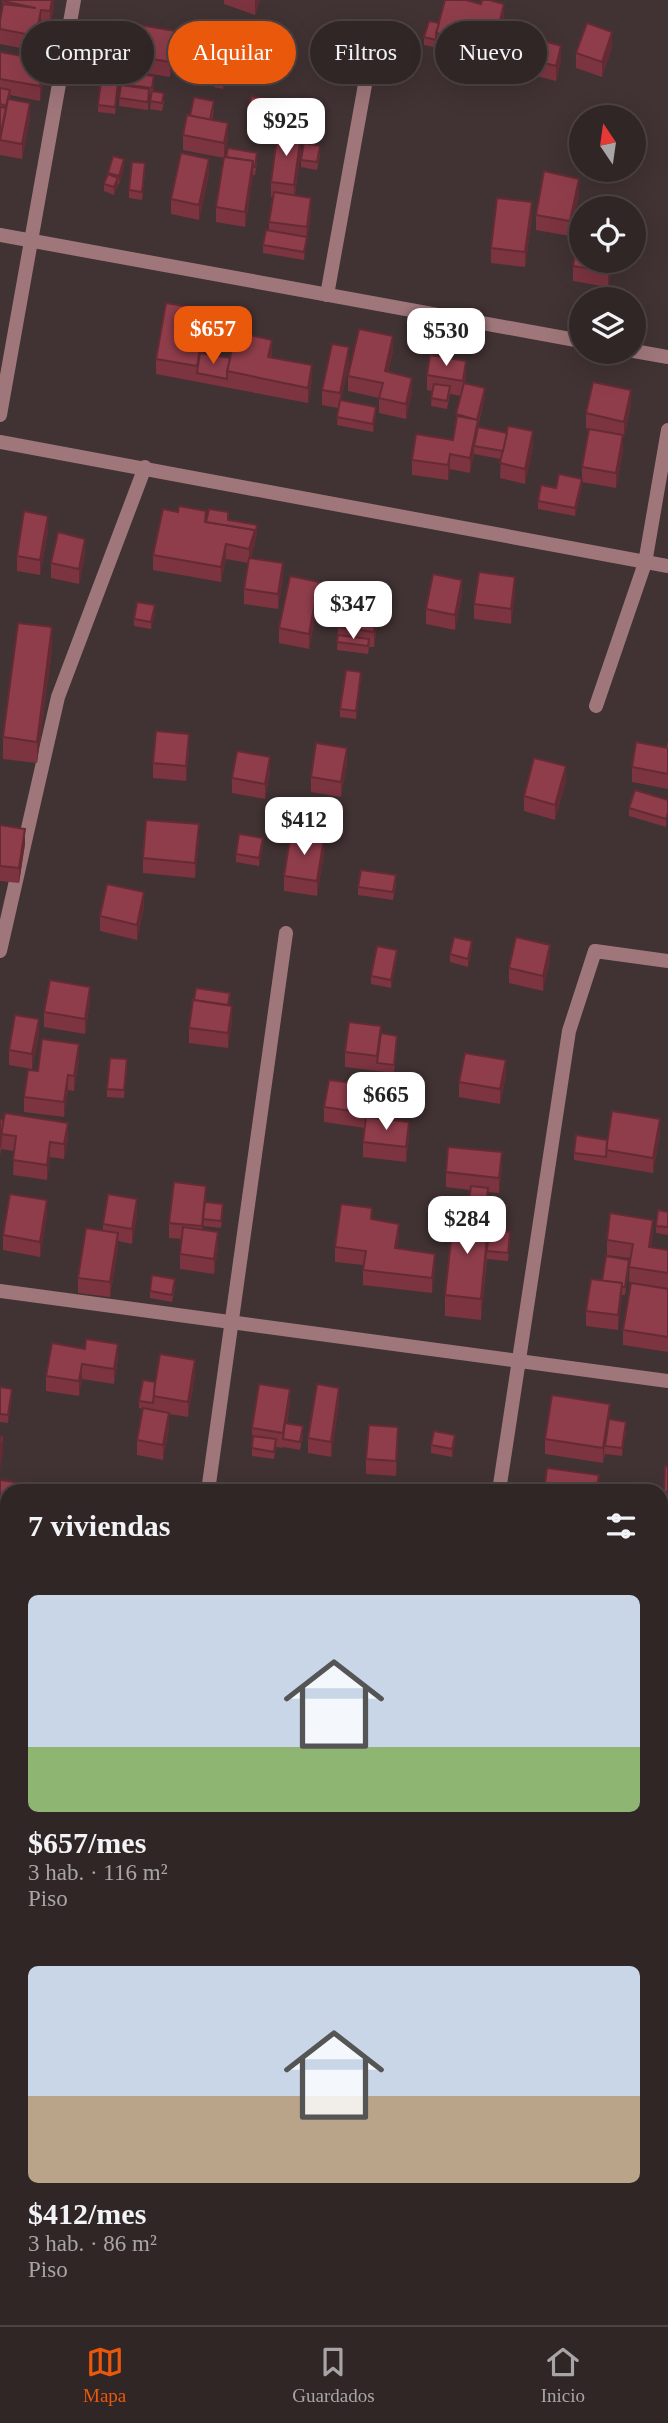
<!DOCTYPE html>
<html lang="es">
<meta charset="utf-8">
<style>
body{margin:0;font-family:"Times New Roman",serif;background:#3d3232;color:#f1f3f6;height:100vh;display:flex;flex-direction:column;font-size:26px;white-space:nowrap}
*{box-sizing:border-box;margin:0}
p{font-size:23px;color:#a8a5a7}
.icon{flex:none;width:38px;height:38px;fill:none;stroke:currentColor;stroke-width:2;stroke-linecap:round;stroke-linejoin:round}
.map{position:relative;flex:1;overflow:hidden}
.drawer{position:absolute;left:0px;top:1484px;width:668px;height:842px;display:flex;flex-direction:column;background:#312626;border-radius:21px 21px 0 0;box-shadow:0 7px 28px #0002,0 0 0 2px #4c4343}
.drawer>*{flex:none}
.top-card{position:absolute;left:21px;top:21px;width:626px;height:63px;display:flex;gap:14px}
.needle{width:46px;rotate:347deg}
.fabs{position:absolute;left:569px;top:105px;display:grid;gap:14px}
.fabs a{display:grid;place-items:center;width:77px;height:77px;border-radius:50%;background:#312626;box-shadow:0 7px 28px #0002,0 0 0 2px #4c4343;font-size:35px}
.price{position:absolute;translate:-50% -60px;padding:0 16px;border-radius:14px;background:#fff;color:#222;font-size:23px;line-height:46px;filter:drop-shadow(0 2px 4px #0008)}
.price::after{content:'';position:absolute;left:50%;top:42px;width:21px;height:16px;margin-left:-10px;background:inherit;clip-path:polygon(0 0,100% 0,50% 100%)}
.price.active{background:#ea580c;color:#fff}
ul{padding:0;list-style:none}
li{display:grid;align-content:center;gap:14px;height:371px;padding:0 28px}
li span{display:grid;place-items:center;height:217px;border-radius:10px;color:#555}
li>.icon{margin-inline-start:auto}
span .icon{width:126px;height:126px;fill:#fffc;stroke-width:1}
li b{font-size:30px}
h2{display:flex;justify-content:space-between;align-items:center;height:84px;padding:0 28px;font-size:30px}
.pill{padding:0 24px;border-radius:32px;background:#312626;box-shadow:0 7px 28px #0002,0 0 0 2px #4c4343;font-size:24px;line-height:63px}
.pill.active{background:#ea580c;color:#fff}
.tabs{display:flex;justify-content:space-around;align-items:center;height:98px;border-top:2px solid #4c4343;background:#312626;font-size:19px;color:#a8a5a7}
.tabs a{display:grid;justify-items:center;gap:4px}
.tabs .active{color:#ea580c}
.map>svg:first-child{display:block}
</style>
<div class="map">
<svg width="668" height="2325" viewBox="0 0 668 2325">
<rect width="100%" height="100%" fill="#413233"/>
<g fill="none" stroke-linecap="round" stroke-linejoin="round">
<!-- minor -->
<g stroke="#9f777b" stroke-width="14">
<polyline points="0,235 581,341"/>
<polyline points="327,295 370,57"/>
<polyline points="634,351 668,357"/>
<polyline points="0,415 74,0"/>
<polyline points="0,442 668,566"/>
<polyline points="596,706 645,563 668,430"/>
<polyline points="0,951 58,697 145,467"/>
<polyline points="208,1491 286,933"/>
<polyline points="499,1491 569,1031 595,951 668,961"/>
<polyline points="0,1691 7,1692"/>
<polyline points="662,1774 668,1775"/>
<polyline points="0,1970 7,1971"/>
<polyline points="662,2059 668,2060"/>
<polyline points="0,2217 7,2218"/>
<polyline points="662,2229 668,2180"/>
<polyline points="662,2302 668,2303"/>
<polyline points="390,2325 391,2319"/>
</g>
<!-- tertiary -->
<polyline stroke="#9f777b" stroke-width="14" points="0,1291 668,1381"/>
</g>
<!-- wall -->
<g fill="#7b3440">
<polygon points="2,0 54,0 54,7 50,26 41,25 36,51 0,44 0,21 2,11"/>
<polygon points="224,0 260,0 255,15 224,4"/>
<polygon points="504,19 495,56 473,50 471,55 424,45 424,37 439,23"/>
<polygon points="175,46 170,77 139,72 139,74 154,83 153,91 164,101 162,111 150,109 151,95 149,95 148,110 119,106 120,84 128,65 128,55"/>
<polygon points="244,47 239,79 225,77 223,89 214,87 214,79 219,72 219,68"/>
<polygon points="612,47 602,77 576,68 576,53"/>
<polygon points="0,52 44,75 40,101 10,95 9,99 30,118 22,159 0,155"/>
<polygon points="521,57 561,61 556,81 521,72"/>
<polygon points="335,67 333,79 322,78 322,70"/>
<polygon points="119,83 115,114 98,112 98,105"/>
<polygon points="214,109 212,120 228,138 224,157 257,161 255,175 253,175 245,227 216,222 216,207 224,158 183,150 183,135 190,116"/>
<polygon points="248,114 314,123 311,141 301,139 301,150 295,195 311,213 304,260 263,253 263,245 269,231 269,222 273,197 271,197 271,182 278,135 248,129"/>
<polygon points="320,154 317,170 301,167 301,160"/>
<polygon points="124,167 119,184 118,184 114,195 104,191 104,184 108,173"/>
<polygon points="145,171 142,200 129,198 129,190"/>
<polygon points="209,174 199,220 171,214 171,199"/>
<polygon points="579,194 570,236 536,230 536,215"/>
<polygon points="532,217 525,267 491,263 491,248"/>
<polygon points="613,261 608,287 573,281 573,266"/>
<polygon points="207,325 202,353 230,358 272,355 271,358 312,380 308,403 156,374 156,359"/>
<polygon points="393,351 388,372 412,393 406,419 379,413 379,398 348,391 348,376"/>
<polygon points="349,362 341,400 376,415 373,432 337,425 338,408 322,405 322,390"/>
<polygon points="427,375 466,376 465,383 485,396 478,427 533,446 525,484 500,478 501,459 474,454 470,473 450,469 448,480 412,475 412,460 453,440 456,422 456,414 461,396 450,394 447,409 431,406 432,391 427,390"/>
<polygon points="631,405 624,437 623,436 623,450 616,488 582,482 582,467 589,429 586,428 586,413"/>
<polygon points="582,486 575,516 538,509 538,501 556,488"/>
<polygon points="228,520 257,533 251,558 283,578 278,609 244,604 244,589 248,563 226,559 221,582 153,570 153,555 206,522"/>
<polygon points="48,531 40,575 17,571 17,556"/>
<polygon points="85,554 79,584 51,578 51,563"/>
<polygon points="515,592 511,624 474,619 474,604"/>
<polygon points="462,595 455,630 426,624 426,609"/>
<polygon points="319,597 309,649 279,643 279,628"/>
<polygon points="380,602 374,647 369,647 368,654 337,650 338,627"/>
<polygon points="155,613 151,629 134,626 134,619"/>
<polygon points="52,649 37,763 3,759 3,737"/>
<polygon points="361,680 356,719 340,717 340,709"/>
<polygon points="668,741 668,789 632,782 632,767 666,748"/>
<polygon points="189,749 186,781 153,778 153,763"/>
<polygon points="347,763 341,797 311,792 311,777"/>
<polygon points="270,772 265,799 232,793 232,778"/>
<polygon points="566,781 555,820 524,811 524,796"/>
<polygon points="668,800 666,827 629,816 629,808"/>
<polygon points="0,825 25,844 19,883 0,881"/>
<polygon points="199,839 195,878 143,873 143,858"/>
<polygon points="263,846 259,866 236,862 236,854"/>
<polygon points="324,853 317,896 284,891 284,876"/>
<polygon points="396,883 393,900 358,895 358,887"/>
<polygon points="144,907 137,940 100,931 100,916"/>
<polygon points="472,949 468,967 450,962 450,954"/>
<polygon points="397,957 391,988 371,984 371,976"/>
<polygon points="550,960 543,991 509,983 509,968"/>
<polygon points="230,1000 229,1006 232,1021 228,1048 189,1043 189,1028"/>
<polygon points="90,1002 85,1034 44,1027 44,1012"/>
<polygon points="381,1033 397,1043 394,1073 345,1067 345,1052"/>
<polygon points="39,1035 32,1069 9,1065 9,1050"/>
<polygon points="79,1059 74,1091 68,1090 64,1117 24,1112 24,1097 38,1071"/>
<polygon points="127,1067 124,1098 107,1097 107,1089"/>
<polygon points="506,1075 500,1104 459,1097 459,1082"/>
<polygon points="397,1104 395,1120 409,1137 406,1162 363,1157 363,1142 365,1128 324,1122 324,1107"/>
<polygon points="0,1119 68,1138 64,1159 50,1157 47,1180 13,1175 14,1151 1,1149 0,1156"/>
<polygon points="660,1134 653,1173 574,1160 574,1153 607,1140"/>
<polygon points="502,1167 499,1193 488,1192 486,1216 489,1230 510,1240 508,1261 487,1259 481,1320 445,1316 445,1295 451,1233 447,1232 447,1225 469,1201 470,1190 446,1187 446,1172"/>
<polygon points="206,1202 223,1212 221,1228 203,1226 203,1230 218,1247 214,1274 180,1269 180,1254 182,1239 169,1238 169,1223"/>
<polygon points="668,1212 668,1235 656,1233 656,1226"/>
<polygon points="137,1214 132,1244 118,1241 118,1248 110,1297 78,1293 78,1278 103,1231 103,1224"/>
<polygon points="47,1215 40,1257 3,1250 3,1235"/>
<polygon points="372,1219 399,1239 397,1248 435,1269 432,1293 363,1285 363,1265 335,1262 335,1247"/>
<polygon points="653,1235 651,1247 668,1250 668,1288 629,1282 630,1258 607,1255 607,1240"/>
<polygon points="629,1267 625,1295 622,1295 618,1330 586,1326 586,1311 602,1281"/>
<polygon points="175,1287 172,1302 150,1298 150,1291"/>
<polygon points="668,1289 668,1352 623,1345 623,1330"/>
<polygon points="52,1343 118,1359 114,1384 82,1379 79,1396 46,1391 46,1376"/>
<polygon points="195,1375 188,1417 169,1414 169,1428 163,1460 137,1455 137,1440 143,1409 139,1408 139,1401 155,1382"/>
<polygon points="0,1387 12,1397 8,1423 0,1422"/>
<polygon points="339,1403 331,1457 308,1453 308,1438"/>
<polygon points="290,1404 287,1423 303,1434 300,1450 283,1447 283,1448 276,1447 274,1459 252,1456 252,1428"/>
<polygon points="610,1419 626,1430 622,1456 605,1454 603,1463 545,1454 545,1439"/>
<polygon points="398,1442 396,1476 366,1474 366,1459"/>
<polygon points="455,1443 452,1457 431,1453 431,1445"/>
<polygon points="665,1466 668,1467 668,1500 664,1500"/>
<polygon points="0,1480 29,1491 7,1491 7,1556 0,1555"/>
<polygon points="0,1559 3,1575 2,1583 7,1584 7,1609 0,1608"/>
<polygon points="662,1565 667,1573 665,1589 662,1589"/>
</g>
<!-- shaded-wall -->
<g fill="#642b34">
<polygon points="52,0 54,0 54,7 50,26 50,11"/>
<polygon points="255,0 260,0 255,15"/>
<polygon points="504,4 504,19 495,56 495,41"/>
<polygon points="41,10 41,25 36,51 36,36"/>
<polygon points="175,31 175,46 170,77 170,62"/>
<polygon points="612,32 612,47 602,77 602,62"/>
<polygon points="473,35 473,50 471,55 471,40"/>
<polygon points="244,39 244,47 239,79 239,71"/>
<polygon points="561,46 561,61 556,81 556,66"/>
<polygon points="44,60 44,75 40,101 40,86"/>
<polygon points="30,103 30,118 22,159 22,144"/>
<polygon points="314,108 314,123 311,141 311,126"/>
<polygon points="228,123 228,138 224,158 224,143"/>
<polygon points="301,135 301,150 294,200 294,185"/>
<polygon points="124,159 124,167 119,184 119,176"/>
<polygon points="209,159 209,174 199,220 199,205"/>
<polygon points="253,161 253,176 245,227 245,212"/>
<polygon points="118,178 118,186 114,195 114,187"/>
<polygon points="579,179 579,194 570,236 570,221"/>
<polygon points="311,198 311,213 304,260 307,227"/>
<polygon points="532,202 532,217 525,267 525,252"/>
<polygon points="610,261 613,261 608,287 608,272"/>
<polygon points="207,310 207,325 198,373 197,373 197,366"/>
<polygon points="393,336 393,351 385,386 385,371"/>
<polygon points="272,340 272,355 268,372 268,357"/>
<polygon points="349,347 349,362 340,408 340,393"/>
<polygon points="466,361 466,376 463,396 463,381"/>
<polygon points="312,365 312,380 308,403 308,388"/>
<polygon points="412,378 412,393 406,419 406,404"/>
<polygon points="485,388 485,396 478,424 478,435 474,446 474,454 470,473 470,458 477,420"/>
<polygon points="631,390 631,405 624,437 624,422"/>
<polygon points="376,407 376,415 373,432 373,424"/>
<polygon points="533,431 533,446 525,484 525,469"/>
<polygon points="623,435 623,450 616,488 616,473"/>
<polygon points="450,454 450,469 448,480 448,465"/>
<polygon points="582,479 582,486 575,516 575,508"/>
<polygon points="48,516 48,531 40,575 40,560"/>
<polygon points="257,525 255,545 249,564 249,549"/>
<polygon points="85,539 85,554 79,584 79,569"/>
<polygon points="226,544 226,559 221,582 221,567"/>
<polygon points="283,563 283,578 278,609 278,594"/>
<polygon points="515,577 515,592 511,624 511,609"/>
<polygon points="462,580 462,595 455,630 455,615"/>
<polygon points="319,582 319,597 309,649 309,634"/>
<polygon points="380,587 380,602 374,647 374,632"/>
<polygon points="155,605 155,613 151,629 151,622"/>
<polygon points="52,627 52,649 37,763 37,742"/>
<polygon points="361,672 361,680 356,719 356,711"/>
<polygon points="189,734 189,749 186,781 186,766"/>
<polygon points="347,748 347,763 341,797 341,782"/>
<polygon points="270,757 270,772 265,799 265,784"/>
<polygon points="566,766 566,781 555,820 555,805"/>
<polygon points="199,824 199,839 195,878 195,863"/>
<polygon points="25,829 25,844 19,883 19,868"/>
<polygon points="263,838 263,846 259,866 259,858"/>
<polygon points="324,838 324,853 317,896 317,881"/>
<polygon points="144,892 144,907 137,940 137,925"/>
<polygon points="472,941 472,949 468,967 468,959"/>
<polygon points="550,945 550,960 543,991 543,976"/>
<polygon points="397,950 397,957 391,988 391,980"/>
<polygon points="90,987 90,1002 85,1034 85,1019"/>
<polygon points="232,1006 232,1021 228,1048 228,1033"/>
<polygon points="39,1019 39,1035 32,1069 32,1054"/>
<polygon points="79,1044 79,1059 74,1091 74,1076"/>
<polygon points="506,1060 506,1075 500,1104 500,1089"/>
<polygon points="68,1075 68,1090 64,1117 64,1102"/>
<polygon points="397,1089 397,1104 393,1132 393,1117"/>
<polygon points="660,1119 660,1134 653,1173 653,1158"/>
<polygon points="409,1122 409,1137 406,1162 406,1147"/>
<polygon points="68,1123 68,1138 64,1159 64,1144"/>
<polygon points="50,1142 50,1157 47,1180 47,1165"/>
<polygon points="502,1152 502,1167 499,1193 499,1178"/>
<polygon points="206,1186 206,1201 202,1241 202,1226"/>
<polygon points="137,1199 137,1214 132,1244 132,1229"/>
<polygon points="47,1200 47,1215 40,1257 40,1242"/>
<polygon points="489,1217 489,1238 487,1251 481,1320 481,1299"/>
<polygon points="653,1220 653,1235 649,1262 649,1247"/>
<polygon points="399,1224 399,1239 395,1263 395,1248"/>
<polygon points="218,1232 218,1247 214,1274 214,1259"/>
<polygon points="118,1233 118,1248 110,1297 110,1282"/>
<polygon points="435,1254 435,1269 432,1293 432,1278"/>
<polygon points="622,1283 622,1298 618,1330 618,1315"/>
<polygon points="118,1344 118,1359 114,1384 114,1369"/>
<polygon points="195,1360 195,1375 188,1417 188,1402"/>
<polygon points="82,1364 82,1379 79,1396 79,1381"/>
<polygon points="339,1388 339,1403 331,1457 331,1442"/>
<polygon points="12,1389 12,1397 8,1423 8,1415"/>
<polygon points="290,1389 290,1404 284,1439 283,1439 283,1448 283,1433"/>
<polygon points="610,1404 610,1419 605,1446 603,1463 603,1448"/>
<polygon points="169,1413 169,1428 163,1460 163,1445"/>
<polygon points="626,1422 626,1430 622,1456 622,1448"/>
<polygon points="398,1427 398,1442 396,1476 396,1461"/>
<polygon points="455,1435 455,1443 452,1457 452,1449"/>
<polygon points="3,1437 3,1452 0,1470 0,1455"/>
<polygon points="3,1560 3,1575 0,1592 0,1577"/>
</g>
<!-- building -->
<g fill="#8f3d4b" stroke="#642b34" stroke-width="2">
<polygon points="2,0 52,0 50,11 41,10 36,36 0,29 0,21 3,4 36,8 2,1"/>
<polygon points="445,0 466,0 481,4 482,0 489,0 504,4 495,41 473,35 471,40 436,33"/>
<polygon points="429,21 439,23 436,33 436,40 424,37"/>
<polygon points="587,23 612,32 602,62 576,53"/>
<polygon points="134,24 175,31 170,62 128,55"/>
<polygon points="224,36 244,39 239,71 219,68"/>
<polygon points="527,36 561,46 556,66 521,57"/>
<polygon points="0,52 44,60 40,86 0,79"/>
<polygon points="325,57 335,59 333,72 322,70"/>
<polygon points="121,64 139,66 138,74 154,76 152,88 120,84"/>
<polygon points="216,71 225,74 223,81 214,79"/>
<polygon points="102,73 119,75 115,107 98,105"/>
<polygon points="121,85 149,89 148,102 119,98"/>
<polygon points="0,88 10,90 6,106 0,104"/>
<polygon points="152,91 164,93 162,103 150,101"/>
<polygon points="251,96 314,108 311,126 248,114"/>
<polygon points="194,97 214,101 210,120 190,116"/>
<polygon points="8,99 30,103 22,144 0,140"/>
<polygon points="0,107 6,108 0,137"/>
<polygon points="187,115 228,123 224,143 183,135"/>
<polygon points="278,131 301,135 294,185 271,182"/>
<polygon points="304,143 320,146 317,162 301,160"/>
<polygon points="228,148 257,153 255,167 253,167 253,161 226,157"/>
<polygon points="181,153 209,159 199,205 171,199"/>
<polygon points="113,156 124,159 119,176 108,173"/>
<polygon points="224,157 253,161 245,212 216,207"/>
<polygon points="132,162 145,163 142,192 129,190"/>
<polygon points="544,171 579,179 570,221 536,215"/>
<polygon points="108,174 118,178 114,187 104,184"/>
<polygon points="274,192 311,198 307,227 269,222"/>
<polygon points="497,198 532,202 525,252 491,248"/>
<polygon points="581,219 581,261 610,261 608,272 573,266"/>
<polygon points="266,230 307,237 304,252 263,245"/>
<polygon points="166,303 207,310 197,366 156,359"/>
<polygon points="359,329 393,336 385,371 412,378 406,404 379,398 383,383 348,376"/>
<polygon points="236,332 272,340 268,357 312,365 308,388 227,371"/>
<polygon points="332,344 349,347 340,393 322,390"/>
<polygon points="200,353 230,358 227,371 227,379 197,373"/>
<polygon points="430,355 466,361 463,381 427,375"/>
<polygon points="593,382 631,390 624,422 586,413"/>
<polygon points="464,383 485,388 477,420 456,414"/>
<polygon points="434,384 450,386 447,401 431,398"/>
<polygon points="340,400 376,407 373,424 337,417"/>
<polygon points="457,416 478,420 470,458 450,454 448,465 412,460 416,434 453,440"/>
<polygon points="508,426 533,431 525,469 500,463"/>
<polygon points="478,427 507,433 503,451 474,446"/>
<polygon points="589,429 623,435 616,473 582,467"/>
<polygon points="559,474 582,479 575,508 538,501 541,485 556,488"/>
<polygon points="179,506 206,511 205,522 255,530 249,549 226,544 221,567 153,555 163,509 178,512"/>
<polygon points="209,509 228,512 228,520 257,525 255,537 255,530 206,522"/>
<polygon points="24,511 48,516 40,560 17,556"/>
<polygon points="58,532 85,539 79,569 51,563"/>
<polygon points="249,558 283,563 278,594 244,589"/>
<polygon points="479,572 515,577 511,609 474,604"/>
<polygon points="433,574 462,580 455,615 426,609"/>
<polygon points="290,576 319,582 309,634 279,628"/>
<polygon points="345,582 380,587 374,632 338,627"/>
<polygon points="137,602 155,605 151,622 134,619"/>
<polygon points="18,623 52,627 37,742 3,737"/>
<polygon points="338,635 369,639 368,646 337,642"/>
<polygon points="346,670 361,672 356,711 340,709"/>
<polygon points="156,731 189,734 186,766 153,763"/>
<polygon points="636,742 668,748 668,774 632,767"/>
<polygon points="316,743 347,748 341,782 311,777"/>
<polygon points="237,751 270,757 265,784 232,778"/>
<polygon points="534,758 566,766 555,805 524,796"/>
<polygon points="635,790 668,800 668,812 666,819 629,808"/>
<polygon points="146,820 199,824 195,863 143,858"/>
<polygon points="0,825 25,829 19,868 0,866"/>
<polygon points="291,833 324,838 317,881 284,876"/>
<polygon points="239,834 263,838 259,858 236,854"/>
<polygon points="361,870 396,875 393,892 358,887"/>
<polygon points="107,884 144,892 137,925 100,916"/>
<polygon points="454,937 472,941 468,959 450,954"/>
<polygon points="516,937 550,945 543,976 509,968"/>
<polygon points="377,946 397,950 391,980 371,976"/>
<polygon points="50,980 90,987 85,1019 44,1012"/>
<polygon points="196,988 230,993 228,1005 194,1000"/>
<polygon points="193,1000 232,1006 228,1033 189,1028"/>
<polygon points="15,1015 39,1019 32,1054 9,1050"/>
<polygon points="349,1022 381,1026 377,1056 345,1052"/>
<polygon points="381,1033 397,1036 394,1065 377,1063"/>
<polygon points="42,1039 79,1044 74,1076 68,1075 64,1102 24,1097 28,1070 38,1071"/>
<polygon points="465,1053 506,1060 500,1089 459,1082"/>
<polygon points="110,1058 127,1059 124,1090 107,1089"/>
<polygon points="329,1080 397,1089 393,1117 324,1107"/>
<polygon points="612,1111 660,1119 653,1158 606,1150"/>
<polygon points="5,1113 68,1123 64,1144 50,1142 47,1165 13,1160 16,1136 1,1134"/>
<polygon points="366,1117 409,1122 406,1147 363,1142"/>
<polygon points="0,1119 3,1120 0,1148"/>
<polygon points="576,1135 607,1140 606,1157 574,1153"/>
<polygon points="448,1147 502,1152 499,1178 446,1172"/>
<polygon points="174,1182 206,1186 202,1226 169,1223"/>
<polygon points="471,1186 488,1188 485,1215 468,1213 468,1214 454,1213 452,1225 447,1225 449,1200 469,1201"/>
<polygon points="10,1194 47,1200 40,1242 3,1235"/>
<polygon points="108,1194 137,1199 132,1229 103,1224"/>
<polygon points="205,1202 223,1204 221,1221 203,1219"/>
<polygon points="341,1204 372,1208 371,1219 399,1224 395,1248 435,1254 432,1278 363,1270 366,1251 335,1247"/>
<polygon points="658,1210 668,1212 668,1227 656,1226"/>
<polygon points="454,1213 489,1217 481,1299 445,1295"/>
<polygon points="610,1213 653,1220 649,1247 668,1250 668,1273 629,1267 633,1244 607,1240"/>
<polygon points="183,1227 218,1232 214,1259 180,1254"/>
<polygon points="86,1228 118,1233 110,1282 78,1278"/>
<polygon points="489,1230 510,1232 508,1253 487,1251"/>
<polygon points="606,1256 629,1260 625,1287 622,1287 622,1283 602,1281"/>
<polygon points="152,1275 175,1279 172,1295 150,1291"/>
<polygon points="591,1279 622,1283 618,1315 586,1311"/>
<polygon points="631,1283 668,1289 668,1337 623,1330"/>
<polygon points="86,1339 118,1344 114,1369 82,1364 79,1381 46,1376 52,1343 85,1349"/>
<polygon points="160,1354 195,1360 188,1402 153,1396"/>
<polygon points="143,1380 155,1382 153,1403 139,1401"/>
<polygon points="259,1384 290,1389 283,1433 252,1428"/>
<polygon points="317,1384 339,1388 331,1442 308,1438"/>
<polygon points="0,1387 12,1389 8,1415 0,1414"/>
<polygon points="552,1395 610,1404 603,1448 545,1439"/>
<polygon points="143,1408 169,1413 163,1445 137,1440"/>
<polygon points="609,1419 626,1422 622,1448 605,1446"/>
<polygon points="285,1423 303,1426 300,1442 283,1439"/>
<polygon points="369,1425 398,1427 396,1461 366,1459"/>
<polygon points="434,1431 455,1435 452,1449 431,1445"/>
<polygon points="0,1436 3,1437 0,1455"/>
<polygon points="253,1436 276,1439 274,1452 252,1448"/>
<polygon points="665,1466 668,1467 668,1492 664,1492"/>
<polygon points="547,1468 599,1475 596,1491 544,1491"/>
<polygon points="0,1480 29,1484 28,1491 7,1491 7,1501 0,1500"/>
<polygon points="0,1507 7,1508 7,1518 0,1517"/>
<polygon points="0,1517 7,1518 7,1541 0,1540"/>
<polygon points="0,1559 3,1560 0,1577"/>
<polygon points="662,1565 667,1565 665,1582 662,1581"/>
<polygon points="0,1582 7,1584 7,1601 0,1600"/>
</g>
</svg>
<div class="fabs">
<a><svg class="needle" viewBox="-14 -14 28 28"><path d="M0-13l5 13h-10z" fill="#e53935"/><path d="M0 13l5-13h-10z" fill="#a8a5a7"/></svg></a>
<a><svg class="icon" aria-label="locate" viewBox="0 0 24 24"><circle cx="12" cy="12" r="6"/><path d="M12 2v4M12 18v4M2 12h4M18 12h4"/></svg></a>
<a><svg class="icon" aria-label="layers" viewBox="0 0 24 24"><path d="M12 4l9 5-9 5-9-5zM3 14l9 5 9-5"/></svg></a>
</div>
<b class="price" style="left:286px;top:158px">$925</b>
<b class="price active" style="left:213px;top:366px">$657</b>
<b class="price" style="left:446px;top:368px">$530</b>
<b class="price" style="left:353px;top:641px">$347</b>
<b class="price" style="left:304px;top:857px">$412</b>
<b class="price" style="left:386px;top:1132px">$665</b>
<b class="price" style="left:467px;top:1256px">$284</b>
<div class="top-card">
<a class="pill">Comprar</a>
<a class="pill active">Alquilar</a>
<a class="pill">Filtros</a>
<a class="pill">Nuevo</a>
</div>
<section class="drawer">
<h2>7 viviendas<svg class="icon" aria-label="filters" viewBox="0 0 24 24"><path d="M4 7h16M4 17h16"/><circle cx="9" cy="7" r="2"/><circle cx="15" cy="17" r="2"/></svg></h2>
<ul>
<li><span style="background:linear-gradient(#c9d6e8 70%,#8fb573 0)"><svg class="icon" aria-label="home" viewBox="0 0 24 24"><path d="M3 11l9-7 9 7M6 9v11h12V9"/></svg></span><div><b>$657/mes</b><p>3 hab. · 116 m²</p><p>Piso</p></div></li>
<li><span style="background:linear-gradient(#c9d6e8 60%,#b9a48a 0)"><svg class="icon" aria-label="home" viewBox="0 0 24 24"><path d="M3 11l9-7 9 7M6 9v11h12V9"/></svg></span><div><b>$412/mes</b><p>3 hab. · 86 m²</p><p>Piso</p></div></li>
</ul>
</section>
</div>
<nav class="tabs">
<a class="active"><svg class="icon" aria-label="map" viewBox="0 0 24 24"><path d="M3 6l6-2 6 2 6-2v14l-6 2-6-2-6 2zM9 4v14M15 6v14"/></svg>Mapa</a>
<a><svg class="icon" aria-label="saved" viewBox="0 0 24 24"><path d="M7 4h10v16l-5-4-5 4z"/></svg>Guardados</a>
<a><svg class="icon" aria-label="home" viewBox="0 0 24 24"><path d="M3 11l9-7 9 7M6 9v11h12V9"/></svg>Inicio</a>
</nav>
